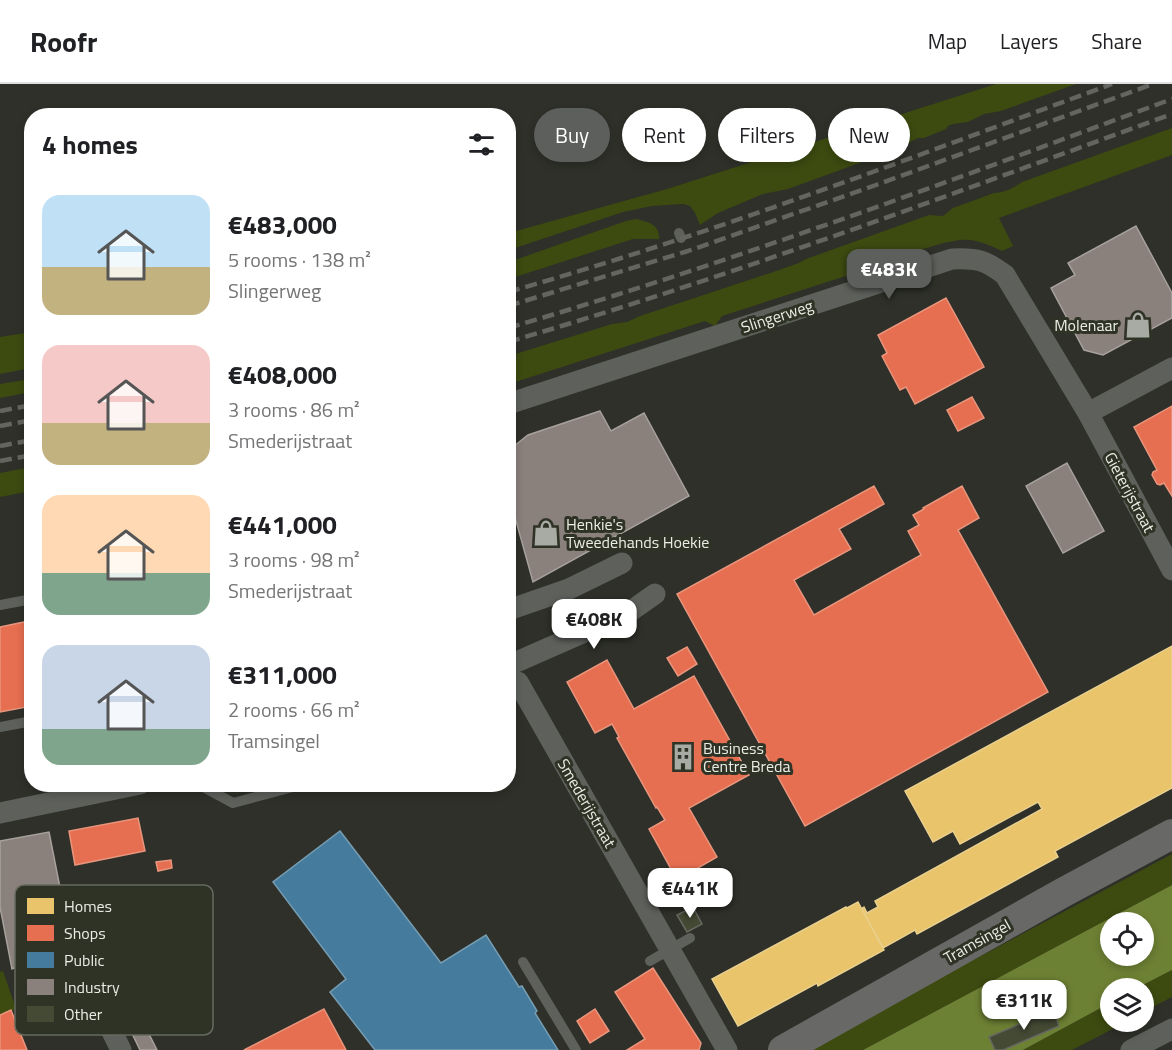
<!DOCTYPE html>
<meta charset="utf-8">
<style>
body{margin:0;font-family:"Titillium Web",sans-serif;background:#f2f2f2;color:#202124;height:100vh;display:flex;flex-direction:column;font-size:22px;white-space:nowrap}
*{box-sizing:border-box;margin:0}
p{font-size:20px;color:#757577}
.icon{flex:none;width:33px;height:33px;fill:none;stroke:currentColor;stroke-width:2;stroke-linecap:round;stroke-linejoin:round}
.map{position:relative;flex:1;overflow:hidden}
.drawer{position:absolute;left:24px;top:24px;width:492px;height:684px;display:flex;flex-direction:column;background:#fff;border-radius:24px;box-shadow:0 3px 9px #0003}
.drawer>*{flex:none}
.hud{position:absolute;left:534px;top:24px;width:548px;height:54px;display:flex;gap:12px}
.fabs{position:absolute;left:1100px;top:828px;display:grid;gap:12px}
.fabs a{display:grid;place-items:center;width:54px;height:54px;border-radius:50%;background:#fff;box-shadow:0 3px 9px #0003;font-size:30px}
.price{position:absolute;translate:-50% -51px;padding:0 14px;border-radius:12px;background:#fff;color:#222;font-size:20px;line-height:39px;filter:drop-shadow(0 2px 3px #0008)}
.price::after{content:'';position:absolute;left:50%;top:36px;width:18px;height:14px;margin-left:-9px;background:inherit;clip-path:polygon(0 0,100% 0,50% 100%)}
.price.active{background:#5d5f5d;color:#fff}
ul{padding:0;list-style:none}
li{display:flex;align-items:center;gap:18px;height:150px;padding:0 18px}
li span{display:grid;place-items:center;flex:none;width:168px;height:120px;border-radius:18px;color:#555}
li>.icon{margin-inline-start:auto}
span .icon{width:72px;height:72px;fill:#fffc;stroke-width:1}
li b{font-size:26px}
h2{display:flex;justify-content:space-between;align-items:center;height:72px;padding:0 18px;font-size:26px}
.tag{padding:0 21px;border-radius:27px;background:#fff;box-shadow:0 3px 9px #0003;font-size:21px;line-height:54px}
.tag.active{background:#5d5f5d;color:#fff}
header{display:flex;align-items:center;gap:36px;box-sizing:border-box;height:84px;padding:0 30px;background:#fff;border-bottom:2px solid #e0e0e0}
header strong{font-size:28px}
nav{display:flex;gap:33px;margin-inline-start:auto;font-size:21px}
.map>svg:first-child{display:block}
</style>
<header>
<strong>Roofr</strong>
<nav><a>Map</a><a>Layers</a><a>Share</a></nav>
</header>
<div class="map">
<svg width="1172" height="966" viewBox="0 0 1172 966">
<rect width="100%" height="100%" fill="#2e3029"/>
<!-- green -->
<g fill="#3d4a10">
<polygon points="996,0 1076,0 1001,27 984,30 968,38 953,40 948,42 946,45 924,54 918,54 898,65 788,105 763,110 718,129 700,141 695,129 690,122 683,120 652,122 623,128 509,166 509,149 667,105"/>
<path d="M1172,44V71L999,134L1013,162L1002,167C992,162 982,158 971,156C948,153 896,175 872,183L867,192L863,194L855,189L722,232L715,242L705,237L509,300V272L612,240L627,238L640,232L779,186L799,179L806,175L929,131L943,132L953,124L994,109C1004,109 1014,104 1022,98Z"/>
<path d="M636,135C648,138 660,140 659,155H633L509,195V178L626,137Z"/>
<polygon points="31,248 31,284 0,290 0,253"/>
<polygon points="31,295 31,308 0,314 0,300"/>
<polygon points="31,383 31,407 0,413 0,389"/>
<polygon points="1172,770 1172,801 863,966 812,966 874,929"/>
<polygon points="1172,886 1172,913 1143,928 1143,904 1137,904"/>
<polygon points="3,887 16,925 0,932 0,888"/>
<polygon points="1110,919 1110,938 1126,938 1072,966 1023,966"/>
</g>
<!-- water -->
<path fill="#6d8134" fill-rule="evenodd" d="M1172,801V886L1137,904H1110V919L1023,966H863ZM1110,838H1143V872H1110Z"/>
<!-- homes -->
<g fill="#e9c46a" stroke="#e9d08f" stroke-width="1.5">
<polygon points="1172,562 1172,704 1055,767 1058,773 917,850 915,846 883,864 861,825 864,823 867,829 878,823 875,817 1042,725 1038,718 960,760 953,747 933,758 905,707"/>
<polygon points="858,818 884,866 818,902 817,899 738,942 712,895 846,823 847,824"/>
</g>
<!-- shops -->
<g fill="#e76f51" stroke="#e8957d" stroke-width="1.5">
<polygon points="946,214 984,283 915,320 906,303 900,306 882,272 887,269 878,251"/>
<polygon points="972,313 984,334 958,347 947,326"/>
<polygon points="1172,322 1172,412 1164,399 1160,401 1157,400 1152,391 1153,388 1157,386 1134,343"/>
<polygon points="874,402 884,420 839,445 851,465 794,496 814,531 921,471 908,447 919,441 913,431 924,425 923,424 962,402 979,434 958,446 1048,608 805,742 677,510"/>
<polygon points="29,537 30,541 32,540 32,622 0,628 0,543"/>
<polygon points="687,563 697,580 678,592 667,574"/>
<polygon points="607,576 634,625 694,592 749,691 689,724 717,773 677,796 649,745 665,736 657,723 656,724 617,654 619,653 612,640 595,649 567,598"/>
<polygon points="138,734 145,767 75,781 69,747"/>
<polygon points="171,776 172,784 158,787 156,778"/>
<polygon points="653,884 701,959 699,966 627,966 645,955 615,908"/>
<polygon points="324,925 346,966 244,966"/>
<polygon points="595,925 609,947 590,959 577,937"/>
<polygon points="11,926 27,966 0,966 0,931"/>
</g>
<!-- public -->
<polygon fill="#457b9d" stroke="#769db2" stroke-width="1.5" points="340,747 441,879 486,851 519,903 522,902 537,927 535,929 558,966 375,966 330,908 346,895 273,798"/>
<!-- industry -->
<g fill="#8a817c" stroke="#a7a19b" stroke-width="1.5">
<polygon points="1136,142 1172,209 1172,234 1103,271 1084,266 1051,204 1075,191 1068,179"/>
<polygon points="600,327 611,347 644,329 689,412 533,498 508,408 508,372 513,363 528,351"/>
<polygon points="1067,379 1104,447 1063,469 1026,402"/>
<polygon points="49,748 66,834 62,835 67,861 12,885 0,823 0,757"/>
<polygon points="141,934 157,966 140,966 128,941"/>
</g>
<!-- building -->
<g fill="#454a35" stroke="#666861" stroke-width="1.5">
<polygon points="693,823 702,840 687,848 677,831"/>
<polygon points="1053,926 1059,942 1003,966 995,966 989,953"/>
</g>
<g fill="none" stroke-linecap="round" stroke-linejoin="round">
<!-- lane -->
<g stroke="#5e605c" stroke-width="10">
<polyline points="679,149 681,154"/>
<polyline points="0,521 32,515"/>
<polyline points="0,643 32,637"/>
<polyline points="198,700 233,719 304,700"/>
<polyline points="338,700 339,703"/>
<polyline points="650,877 690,854"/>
<polyline points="523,878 576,966"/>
</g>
<!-- street -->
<g stroke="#5e605c" stroke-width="21">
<path d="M508,320L514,318L952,175C978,174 985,176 1005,191L1088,329L1172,284"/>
<polyline points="1088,329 1172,486"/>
<polyline points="508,526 569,505 622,479"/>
<polyline points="512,580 628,529 655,510"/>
<polyline points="518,598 727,966"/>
<polyline points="0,729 140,700"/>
<polyline points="86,894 121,966"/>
<polyline points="1131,966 1172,945"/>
</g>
<!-- secondary -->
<polyline stroke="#686966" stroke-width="30" points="783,966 1064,808 1172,750"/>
<!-- rail -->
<g stroke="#646560" stroke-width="4.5" stroke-dasharray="12 6" stroke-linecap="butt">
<path d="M508,208C713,150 913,73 1112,0"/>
<polyline points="508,222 688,167 876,101 1153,0"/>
<path d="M508,244C733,178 953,96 1172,15"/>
<path d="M508,258C733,192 952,110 1172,30"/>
<polyline points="0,327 32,321"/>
<polyline points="0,342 32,336"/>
<polyline points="0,362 32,356"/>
<polyline points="0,377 32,371"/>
</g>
</g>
<!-- icons -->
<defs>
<g id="shop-bare" transform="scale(2.07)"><path d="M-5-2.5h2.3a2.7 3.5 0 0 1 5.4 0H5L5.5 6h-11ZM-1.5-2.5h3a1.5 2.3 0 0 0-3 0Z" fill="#a8aba3" stroke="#2f3326" stroke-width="2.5" paint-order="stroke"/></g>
<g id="building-bare" transform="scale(2.07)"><path d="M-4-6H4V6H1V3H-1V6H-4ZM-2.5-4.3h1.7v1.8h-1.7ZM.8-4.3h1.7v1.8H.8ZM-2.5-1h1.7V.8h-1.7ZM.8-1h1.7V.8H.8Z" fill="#a8aba3" stroke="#2f3326" stroke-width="2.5" paint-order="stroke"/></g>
</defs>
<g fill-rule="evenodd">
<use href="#shop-bare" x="1138" y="241"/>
<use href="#shop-bare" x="546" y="449"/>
<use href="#building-bare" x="683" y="673"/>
</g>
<g text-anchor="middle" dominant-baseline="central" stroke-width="6" stroke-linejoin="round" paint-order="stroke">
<!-- street labels -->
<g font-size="16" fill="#eaede4" stroke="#2f3326">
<text transform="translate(777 232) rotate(-18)">Slingerweg</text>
<text transform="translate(1130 408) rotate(62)">Gieterijstraat</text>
<text transform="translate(587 719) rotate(60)">Smederijstraat</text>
<text transform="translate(977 857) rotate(-29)">Tramsingel</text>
</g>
<!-- poi labels -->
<g font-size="16" fill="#eaede4" stroke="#2f3326" text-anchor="start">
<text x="1118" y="241" text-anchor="end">Molenaar</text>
<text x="566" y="440">Henkie's<tspan x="566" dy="18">Tweedehands Hoekie</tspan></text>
<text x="703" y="664">Business<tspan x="703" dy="18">Centre Breda</tspan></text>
</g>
</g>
<!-- legend -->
<rect x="15" y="801" width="198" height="150" rx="9" fill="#2f3326" stroke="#676b5f" stroke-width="1.5"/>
<rect x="27" y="814" width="27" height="16" fill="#e9c46a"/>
<rect x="27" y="841" width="27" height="16" fill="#e76f51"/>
<rect x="27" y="868" width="27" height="16" fill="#457b9d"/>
<rect x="27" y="895" width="27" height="16" fill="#8a817c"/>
<rect x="27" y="922" width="27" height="16" fill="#454a35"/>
<g font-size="16" fill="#eaede4">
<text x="64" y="828">Homes</text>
<text x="64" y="855">Shops</text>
<text x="64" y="882">Public</text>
<text x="64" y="909">Industry</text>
<text x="64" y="936">Other</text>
</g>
</svg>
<div class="fabs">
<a><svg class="icon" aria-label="locate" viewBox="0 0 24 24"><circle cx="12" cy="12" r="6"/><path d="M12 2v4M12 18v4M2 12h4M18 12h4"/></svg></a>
<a><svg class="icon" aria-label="layers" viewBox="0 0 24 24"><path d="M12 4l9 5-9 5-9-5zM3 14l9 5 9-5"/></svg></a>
</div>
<b class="price active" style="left:889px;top:216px">€483K</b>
<b class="price" style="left:594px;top:566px">€408K</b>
<b class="price" style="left:690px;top:835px">€441K</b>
<b class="price" style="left:1024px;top:947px">€311K</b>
<div class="hud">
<a class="tag active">Buy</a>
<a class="tag">Rent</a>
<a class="tag">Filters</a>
<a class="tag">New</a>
</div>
<section class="drawer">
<h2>4 homes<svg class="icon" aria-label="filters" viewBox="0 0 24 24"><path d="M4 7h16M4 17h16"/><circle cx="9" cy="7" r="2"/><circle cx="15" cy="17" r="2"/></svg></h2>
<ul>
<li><span style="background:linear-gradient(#bfe0f5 60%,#c2b280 0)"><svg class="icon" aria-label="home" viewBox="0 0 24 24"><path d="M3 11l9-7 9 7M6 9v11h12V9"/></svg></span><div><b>€483,000</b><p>5 rooms · 138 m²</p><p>Slingerweg</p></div></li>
<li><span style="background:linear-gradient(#f6c9c9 65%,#c2b280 0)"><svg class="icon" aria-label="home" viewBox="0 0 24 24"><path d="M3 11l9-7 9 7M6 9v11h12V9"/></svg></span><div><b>€408,000</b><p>3 rooms · 86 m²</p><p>Smederijstraat</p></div></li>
<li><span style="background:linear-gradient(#ffd9b3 65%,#7fa58c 0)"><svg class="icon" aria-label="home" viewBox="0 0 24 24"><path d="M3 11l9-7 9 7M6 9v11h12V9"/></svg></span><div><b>€441,000</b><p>3 rooms · 98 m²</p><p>Smederijstraat</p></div></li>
<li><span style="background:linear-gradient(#c9d6e8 70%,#7fa58c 0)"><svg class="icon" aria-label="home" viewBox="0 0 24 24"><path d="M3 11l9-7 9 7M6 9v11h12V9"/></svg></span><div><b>€311,000</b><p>2 rooms · 66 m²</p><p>Tramsingel</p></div></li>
</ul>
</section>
</div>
